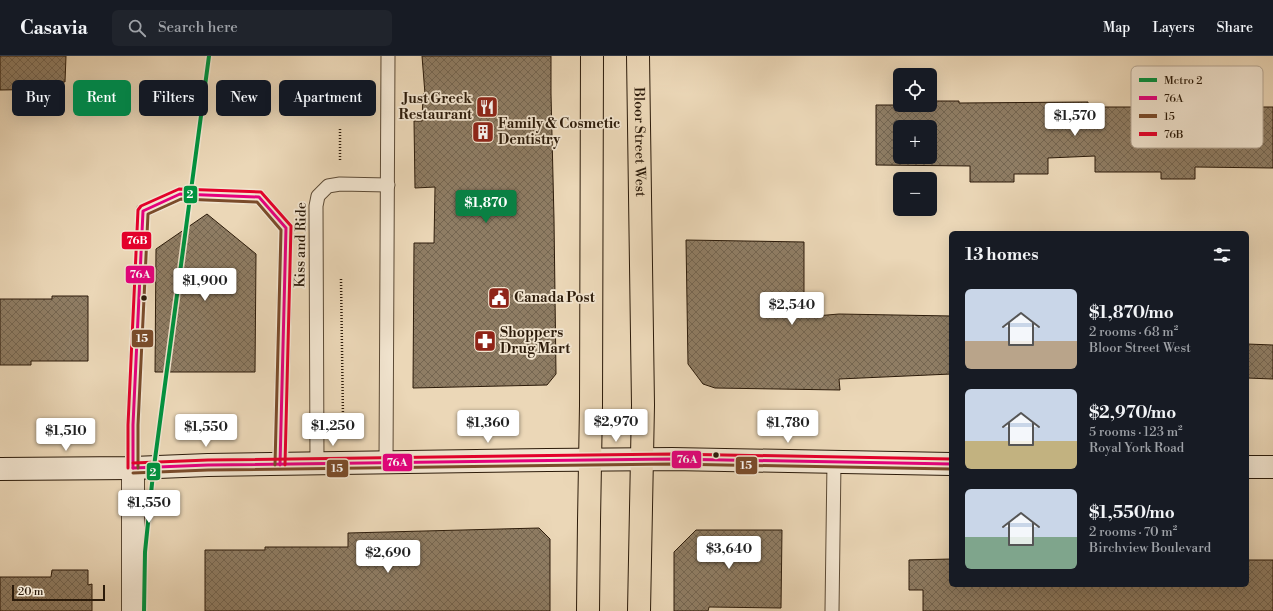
<!DOCTYPE html>
<meta charset="utf-8">
<style>
body{margin:0;font-family:"Libre Bodoni",serif;background:#20242c;color:#f1f3f6;height:100vh;display:flex;flex-direction:column;font-size:15px;white-space:nowrap}
*{box-sizing:border-box;margin:0}
p{font-size:13px;color:#9ea1a6}
.icon{flex:none;width:22px;height:22px;fill:none;stroke:currentColor;stroke-width:2;stroke-linecap:round;stroke-linejoin:round}
.map{position:relative;flex:1;overflow:hidden}
.panel{position:absolute;left:949px;top:175px;width:300px;height:356px;display:flex;flex-direction:column;background:#171b24;border-radius:6px;box-shadow:0 4px 16px #0002}
.panel>*{flex:none}
.hud{position:absolute;left:12px;top:24px;width:380px;height:36px;display:flex;gap:8px}
.controls{position:absolute;left:893px;top:12px;display:grid;gap:8px}
.controls a{display:grid;place-items:center;width:44px;height:44px;border-radius:6px;background:#171b24;box-shadow:0 4px 16px #0002;font-size:20px}
.scale{position:absolute;left:12px;bottom:10px;width:93px;box-sizing:border-box;padding-left:4px;border:2px solid #2c1b0a;border-top:0;font-size:11px;line-height:14px;white-space:nowrap;color:#2c1b0a;-webkit-text-stroke:3px #f2e5d0;paint-order:stroke}
.price{position:absolute;translate:-50% -34px;padding:0 9px;border-radius:4px;background:#fff;color:#222;font-size:13px;line-height:26px;filter:drop-shadow(0 1px 2px #0008)}
.price::after{content:'';position:absolute;left:50%;top:24px;width:12px;height:9px;margin-left:-6px;background:inherit;clip-path:polygon(0 0,100% 0,50% 100%)}
.price.on{background:#0b8043;color:#fff}
ul{padding:0;list-style:none}
li{display:flex;align-items:center;gap:12px;height:100px;padding:0 16px}
li span{display:grid;place-items:center;flex:none;width:112px;height:80px;border-radius:6px;color:#555}
li>.icon{margin-inline-start:auto}
span .icon{width:48px;height:48px;fill:#fffc;stroke-width:1}
li b{font-size:17px}
h2{display:flex;justify-content:space-between;align-items:center;height:48px;padding:0 16px;font-size:17px}
.tag{padding:0 14px;border-radius:6px;background:#171b24;box-shadow:0 4px 16px #0002;font-size:14px;line-height:36px}
.tag.on{background:#0b8043;color:#fff}
header{display:flex;align-items:center;gap:24px;box-sizing:border-box;height:56px;padding:0 20px;background:#171b24;border-bottom:1px solid #363941}
header strong{font-size:19px}
nav{display:flex;gap:22px;margin-inline-start:auto;font-size:14px}
.search{width:280px;height:36px;background:#20242c;display:flex;align-items:center;gap:10px;box-sizing:border-box;padding:0 14px;border-radius:6px;color:#9ea1a6;font-size:15px}
.map>svg:first-child{display:block}
</style>
<header>
<strong>Casavia</strong>
<div class="search"><svg class="icon" aria-label="search" viewBox="0 0 24 24"><circle cx="10" cy="10" r="6"/><path d="M15 15l6 6"/></svg>Search here</div>
<nav><a>Map</a><a>Layers</a><a>Share</a></nav>
</header>
<div class="map">
<svg width="1273" height="555" viewBox="0 0 1273 555">
<defs>
<pattern id="building-cross-hatch" width="8" height="8" patternUnits="userSpaceOnUse"><rect width="8" height="8" fill="#8f7d64"/><path d="M0 0l8 8M0 8l8-8" fill="none" stroke="#756651"/></pattern>
</defs>
<rect width="100%" height="100%" fill="#ebd7b7"/>
<filter id="stains"><feTurbulence type="fractalNoise" baseFrequency=".005" numOctaves="4"/><feColorMatrix values="0 0 0 0 .2 0 0 0 0 .09 0 0 0 0 .02 0 0 0 .5 -.17"/></filter>
<radialGradient id="worn" r=".72"><stop offset=".6" stop-color="#630" stop-opacity="0"/><stop offset="1" stop-color="#630" stop-opacity=".3"/></radialGradient>
<!-- building -->
<g fill="url(#building-cross-hatch)" stroke="#2c1b0a" fill-rule="evenodd">
<polygon points="0,0 66,0 65,26 61,26 61,33 0,34"/>
<polygon points="422,0 551,0 551,38 554,163 556,318 547,329 413,332 414,187 434,187 435,131 415,132 414,65 422,65 423,38 425,38"/>
<path d="M899,44L900,49H930V45H959V47L1088,46V51H1164L1165,49H1179V44L1237,46V51H1273V112L1195,111V123H1161V116H1095V100L1048,102V118H1014V126H970V110L876,109V49H899ZM900,71H930V101H900Z"/>
<polygon points="207,158 256,198 255,316 155,316 156,193"/>
<polygon points="686,184 804,186 804,261 839,258 951,260 951,318 839,323 840,334 715,332 703,328 688,308"/>
<polygon points="52,240 88,240 88,305 31,305 31,309 0,309 0,243 52,243"/>
<polygon points="1247,288 1273,289 1273,323 1247,322"/>
<polygon points="539,472 550,483 550,555 205,555 205,494 265,494 265,491 348,491 348,477"/>
<polygon points="696,474 782,474 781,552 709,551 708,555 674,555 674,496"/>
<polygon points="951,503 951,529 1247,529 1247,504 1273,504 1273,555 923,555 923,534 909,534 909,504"/>
<polygon points="52,514 88,514 88,529 92,528 92,555 0,555 0,521 51,521"/>
</g>
<g fill="none" stroke-linecap="round" stroke-linejoin="round">
<!-- lane casing -->
<g stroke="#5c4a35" stroke-width="15">
<g id="lane">
<polyline points="386,407 388,0"/>
<polyline points="317,408 316,150 318,140 328,130 340,128 388,129"/>
<polyline points="133,412 133,369 143,155 180,138 259,141 286,172 280,409"/>
<polyline points="832,555 834,406"/>
</g>
</g>
<!-- street casing -->
<g stroke="#5c4a35" stroke-width="24">
<polyline id="street" points="133,412 133,555"/>
</g>
<!-- secondary casing -->
<g stroke="#2c1b0a" stroke-width="24">
<g id="secondary">
<polyline points="1247,411 1273,411"/>
<polyline points="0,413 133,412 208,409 548,404 672,403 951,408"/>
</g>
</g>
<!-- primary casing -->
<g stroke="#2c1b0a" stroke-width="24">
<g id="primary">
<path id="s1" d="M638,0L643,349L639,555"/>
<polyline points="588,555 589,465 591,350 592,0"/>
</g>
</g>
<!-- path -->
<g stroke="#2c1b0a" stroke-width="2.5" stroke-dasharray="1 2" stroke-linecap="butt">
<polyline points="340,73 340,106"/>
<polyline points="341,223 343,362"/>
</g>
<!-- lane -->
<use href="#lane" stroke="#f2e5d0" stroke-width="13"/>
<!-- street -->
<use href="#street" stroke="#f2e5d0" stroke-width="22"/>
<!-- secondary -->
<use href="#secondary" stroke="#f2e5d0" stroke-width="22"/>
<!-- primary -->
<use href="#primary" stroke="#ebd7b7" stroke-width="22"/>
<!-- bus-1 casing -->
<g stroke="#f2e5d0" stroke-width="6">
<g id="bus-1">
<polyline points="133,412 208,409 672,403 951,408"/>
<polyline points="133,412 133,369 143,155 180,138 259,141 286,172 280,409"/>
</g>
</g>
<!-- bus-2 casing -->
<g stroke="#f2e5d0" stroke-width="6">
<g id="bus-2">
<polyline points="138,412 138,369 148,158 181,143 257,146 281,174 275,409"/>
<polyline points="133,417 208,414 672,408 951,413"/>
</g>
</g>
<!-- bus-3 casing -->
<g stroke="#f2e5d0" stroke-width="6">
<g id="bus-3">
<polyline points="133,407 208,404 672,398 951,403"/>
<polyline points="128,412 128,369 138,154 141,150 179,133 261,136 291,170 285,409"/>
</g>
</g>
<!-- bus-1 -->
<use href="#bus-1" stroke="#e5007d" stroke-width="3"/>
<!-- bus-2 -->
<use href="#bus-2" stroke="#7a4b2a" stroke-width="3"/>
<!-- bus-3 -->
<use href="#bus-3" stroke="#e4002b" stroke-width="3"/>
<!-- metro-1 casing -->
<g stroke="#f2e5d0" stroke-width="7">
<polyline id="metro-1" points="144,555 145,496 153,418 209,0"/>
</g>
<!-- metro-1 -->
<use href="#metro-1" stroke="#00923f" stroke-width="4"/>
</g>
<!-- icons -->
<defs>
<g id="restaurant-square" transform="scale(1.15)"><rect x="-9" y="-9" width="18" height="18" rx="4" fill="#8f2418" stroke="#f2e5d0"/><path d="M-5-6h1v4h1v-4h1v4h1v-4h1v5L-1.5 .5V6h-2V.5L-5-1ZM5-6V6H3V1.5H1.5Q1.5-4 5-6Z" fill="#fff"/></g>
<g id="building-square" transform="scale(1.15)"><rect x="-9" y="-9" width="18" height="18" rx="4" fill="#8f2418" stroke="#f2e5d0"/><path d="M-4-6H4V6H1V3H-1V6H-4ZM-2.5-4.3h1.7v1.8h-1.7ZM.8-4.3h1.7v1.8H.8ZM-2.5-1h1.7V.8h-1.7ZM.8-1h1.7V.8H.8Z" fill="#fff"/></g>
<g id="civic-square" transform="scale(1.15)"><rect x="-9" y="-9" width="18" height="18" rx="4" fill="#8f2418" stroke="#f2e5d0"/><path d="M-.6-6.5H3V-4.5H.6V-3L4-1V1h2V6H-6V1h2V-1L-.6-3ZM-1.2 2.5V6h2.4V2.5Z" fill="#fff"/></g>
<g id="pharmacy-square" transform="scale(1.15)"><rect x="-9" y="-9" width="18" height="18" rx="4" fill="#8f2418" stroke="#f2e5d0"/><path d="M-2-6h4v4h4v4h-4v4h-4v-4h-4v-4h4Z" fill="#fff"/></g>
</defs>
<g fill-rule="evenodd">
<use href="#restaurant-square" x="487" y="51"/>
<use href="#building-square" x="483" y="76"/>
<use href="#civic-square" x="499" y="242"/>
<use href="#pharmacy-square" x="485" y="285"/>
</g>
<!-- markers -->
<g fill="#2c1b0a" stroke="#f2e5d0" stroke-width="1.5">
<circle cx="144" cy="242" r="3.5"/>
<circle cx="716" cy="399" r="3.5"/>
</g>
<g text-anchor="middle" dominant-baseline="central" stroke-width="3.5" stroke-linejoin="round" paint-order="stroke">
<!-- poi labels -->
<g font-size="14" font-weight="bold" fill="#2c1b0a" stroke="#f2e5d0" text-anchor="start">
<text x="472" y="43" text-anchor="end">Just Greek<tspan x="472" dy="16">Restaurant</tspan></text>
<text x="498" y="68">Family &amp; Cosmetic<tspan x="498" dy="16">Dentistry</tspan></text>
<text x="514" y="242">Canada Post</text>
<text x="500" y="277">Shoppers<tspan x="500" dy="16">Drug Mart</tspan></text>
</g>
<!-- street labels -->
<g font-size="14" fill="#2c1b0a" stroke="#f2e5d0">
<text stroke="none"><textPath href="#s1" startOffset="86">Bloor Street West</textPath></text>
<text transform="translate(301 189) rotate(-89)">Kiss and Ride</text>
</g>
</g>
<!-- legend -->
<rect x="1131" y="10" width="132" height="82" rx="6" fill="#f2e5d0" stroke="#b7a895" stroke-width="1"/>
<rect x="1139" y="22" width="18" height="4" fill="#00923f"/>
<rect x="1139" y="40" width="18" height="4" fill="#e5007d"/>
<rect x="1139" y="58" width="18" height="4" fill="#7a4b2a"/>
<rect x="1139" y="76" width="18" height="4" fill="#e4002b"/>
<g font-size="11" fill="#2c1b0a">
<text x="1164" y="28">Metro 2</text>
<text x="1164" y="46">76A</text>
<text x="1164" y="64">15</text>
<text x="1164" y="82">76B</text>
</g>
<g stroke="#f2e5d0" stroke-width="1.5">
<rect x="183" y="129" width="15" height="19" rx="4" fill="#00923f"/>
<rect x="121" y="175" width="31" height="19" rx="4" fill="#e4002b"/>
<rect x="125" y="209" width="30" height="19" rx="4" fill="#e5007d"/>
<rect x="131" y="273" width="23" height="19" rx="4" fill="#7a4b2a"/>
<rect x="671" y="394" width="31" height="19" rx="4" fill="#e5007d"/>
<rect x="382" y="397" width="31" height="19" rx="4" fill="#e5007d"/>
<rect x="735" y="400" width="23" height="19" rx="4" fill="#7a4b2a"/>
<rect x="326" y="403" width="23" height="19" rx="4" fill="#7a4b2a"/>
<rect x="146" y="406" width="15" height="19" rx="4" fill="#00923f"/>
</g>
<g font-size="11" text-anchor="middle" font-weight="bold" fill="#fff">
<text x="190" y="142">2</text>
<text x="137" y="188">76B</text>
<text x="140" y="222">76A</text>
<text x="142" y="286">15</text>
<text x="687" y="407">76A</text>
<text x="397" y="410">76A</text>
<text x="746" y="413">15</text>
<text x="337" y="416">15</text>
<text x="153" y="420">2</text>
</g>
<rect width="100%" height="100%" filter="url(#stains)"/>
<rect width="100%" height="100%" fill="url(#worn)"/>
</svg>
<div class="controls">
<a><svg class="icon" aria-label="locate" viewBox="0 0 24 24"><circle cx="12" cy="12" r="6"/><path d="M12 2v4M12 18v4M2 12h4M18 12h4"/></svg></a>
<a>+</a>
<a>−</a>
</div>
<div class="scale">20 m</div>
<b class="price" style="left:1075px;top:81px">$1,570</b>
<b class="price on" style="left:486px;top:168px">$1,870</b>
<b class="price" style="left:205px;top:246px">$1,900</b>
<b class="price" style="left:792px;top:270px">$2,540</b>
<b class="price" style="left:616px;top:387px">$2,970</b>
<b class="price" style="left:488px;top:388px">$1,360</b>
<b class="price" style="left:788px;top:388px">$1,780</b>
<b class="price" style="left:333px;top:391px">$1,250</b>
<b class="price" style="left:206px;top:392px">$1,550</b>
<b class="price" style="left:66px;top:396px">$1,510</b>
<b class="price" style="left:149px;top:468px">$1,550</b>
<b class="price" style="left:729px;top:514px">$3,640</b>
<b class="price" style="left:388px;top:518px">$2,690</b>
<div class="hud">
<a class="tag">Buy</a>
<a class="tag on">Rent</a>
<a class="tag">Filters</a>
<a class="tag">New</a>
<a class="tag">Apartment</a>
</div>
<section class="panel">
<h2>13 homes<svg class="icon" aria-label="filters" viewBox="0 0 24 24"><path d="M4 7h16M4 17h16"/><circle cx="9" cy="7" r="2"/><circle cx="15" cy="17" r="2"/></svg></h2>
<ul>
<li><span style="background:linear-gradient(#c9d6e8 65%,#b9a48a 0)"><svg class="icon" aria-label="home" viewBox="0 0 24 24"><path d="M3 11l9-7 9 7M6 9v11h12V9"/></svg></span><div><b>$1,870/mo</b><p>2 rooms · 68 m²</p><p>Bloor Street West</p></div></li>
<li><span style="background:linear-gradient(#c9d6e8 65%,#c2b280 0)"><svg class="icon" aria-label="home" viewBox="0 0 24 24"><path d="M3 11l9-7 9 7M6 9v11h12V9"/></svg></span><div><b>$2,970/mo</b><p>5 rooms · 123 m²</p><p>Royal York Road</p></div></li>
<li><span style="background:linear-gradient(#c9d6e8 60%,#7fa58c 0)"><svg class="icon" aria-label="home" viewBox="0 0 24 24"><path d="M3 11l9-7 9 7M6 9v11h12V9"/></svg></span><div><b>$1,550/mo</b><p>2 rooms · 70 m²</p><p>Birchview Boulevard</p></div></li>
</ul>
</section>
</div>
